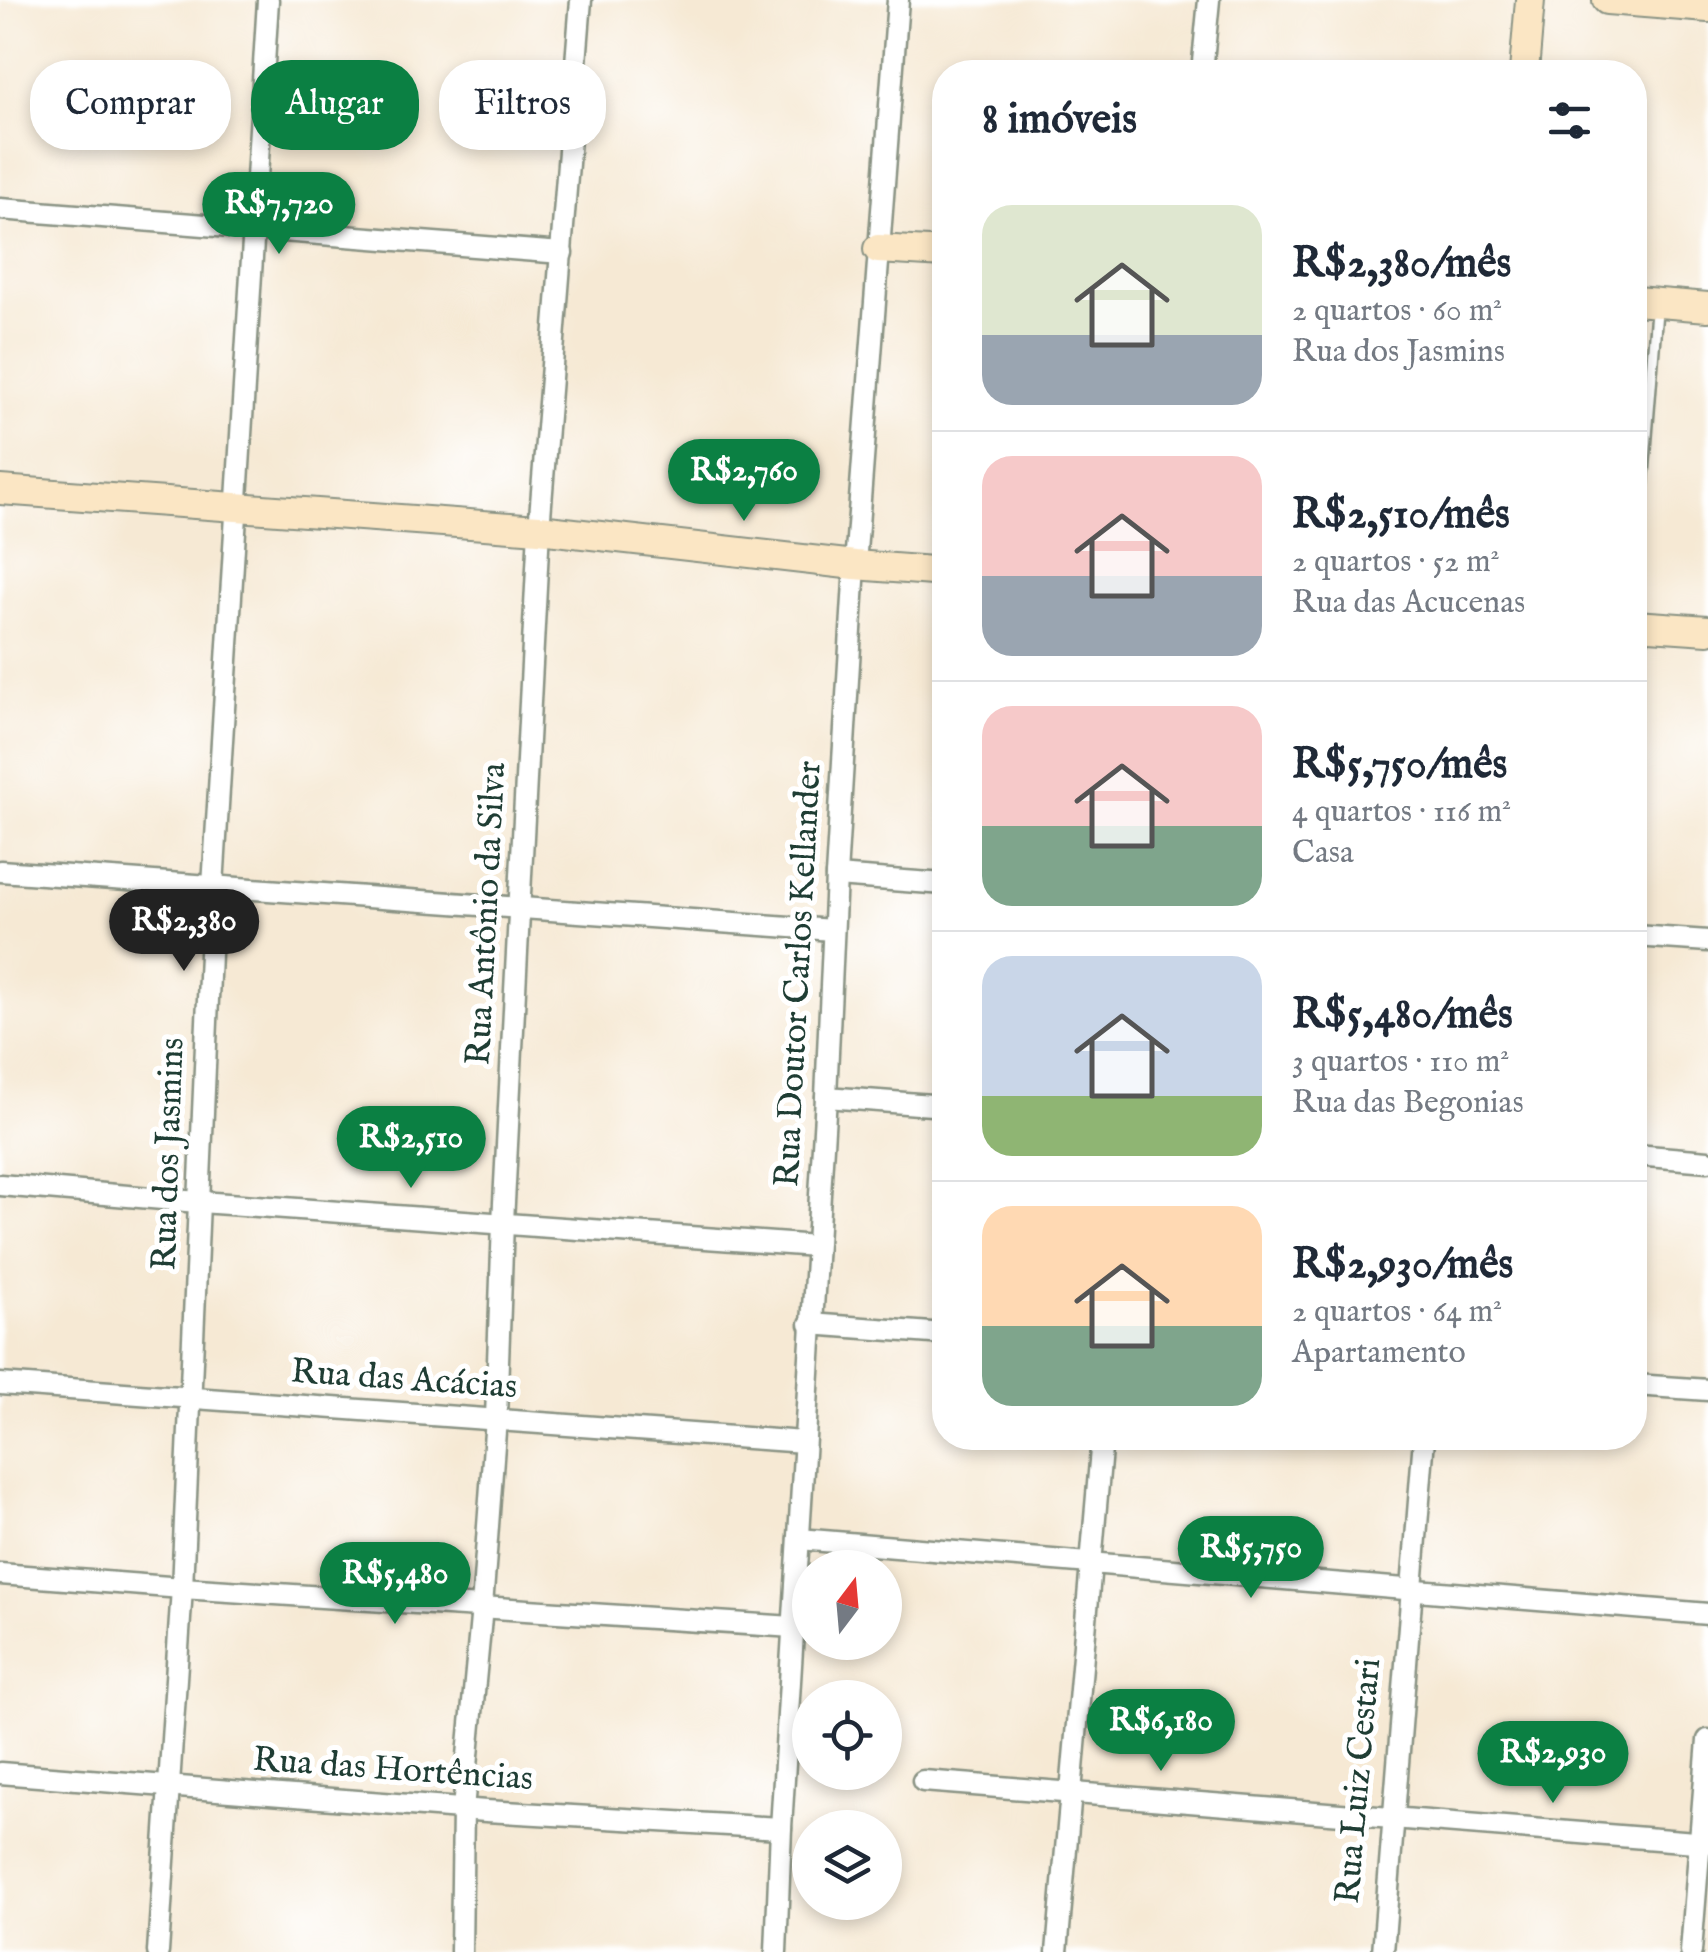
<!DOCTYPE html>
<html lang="pt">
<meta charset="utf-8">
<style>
body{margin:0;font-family:"IM FELL English",serif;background:#f2f2f3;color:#1f2937;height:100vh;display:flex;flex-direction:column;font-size:38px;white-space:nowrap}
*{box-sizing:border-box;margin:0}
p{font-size:32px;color:#747a83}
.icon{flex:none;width:55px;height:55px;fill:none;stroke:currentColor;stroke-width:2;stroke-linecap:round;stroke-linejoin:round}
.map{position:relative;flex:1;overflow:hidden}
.details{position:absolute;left:932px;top:60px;width:715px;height:1390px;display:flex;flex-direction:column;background:#fff;border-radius:40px;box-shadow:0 5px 15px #0003}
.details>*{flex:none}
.banner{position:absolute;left:30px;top:60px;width:752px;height:90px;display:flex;gap:20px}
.needle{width:65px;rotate:16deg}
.fabs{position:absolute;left:792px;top:1550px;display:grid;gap:20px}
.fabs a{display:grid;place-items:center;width:110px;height:110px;border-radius:50%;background:#fff;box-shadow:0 5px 15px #0003;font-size:50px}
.price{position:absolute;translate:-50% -85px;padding:0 22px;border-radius:35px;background:#0b8043;color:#fff;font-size:32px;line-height:65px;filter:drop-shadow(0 2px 5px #0008)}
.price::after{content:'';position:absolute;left:50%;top:60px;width:30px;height:22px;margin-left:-15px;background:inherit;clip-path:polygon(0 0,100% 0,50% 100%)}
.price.on{background:#222;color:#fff}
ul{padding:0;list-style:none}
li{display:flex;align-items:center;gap:30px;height:250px;padding:0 50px}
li+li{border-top:2px solid #e0e1e3}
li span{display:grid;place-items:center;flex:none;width:280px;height:200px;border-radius:30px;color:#555}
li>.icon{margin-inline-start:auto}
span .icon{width:120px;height:120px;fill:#fffc;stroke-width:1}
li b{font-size:42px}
h2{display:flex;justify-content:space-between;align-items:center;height:120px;padding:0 50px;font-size:42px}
.chip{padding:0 35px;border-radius:40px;background:#fff;box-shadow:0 5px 15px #0003;font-size:35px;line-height:90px}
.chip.on{background:#0b8043;color:#fff}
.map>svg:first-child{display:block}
</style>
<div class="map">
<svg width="1708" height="1952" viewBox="0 0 1708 1952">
<rect width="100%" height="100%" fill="#fff"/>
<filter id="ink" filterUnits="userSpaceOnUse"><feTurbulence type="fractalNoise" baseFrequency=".01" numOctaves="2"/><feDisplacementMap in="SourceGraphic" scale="20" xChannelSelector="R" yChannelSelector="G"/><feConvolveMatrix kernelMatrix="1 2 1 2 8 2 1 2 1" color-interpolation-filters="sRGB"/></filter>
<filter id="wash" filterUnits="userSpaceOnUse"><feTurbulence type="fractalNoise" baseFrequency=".0048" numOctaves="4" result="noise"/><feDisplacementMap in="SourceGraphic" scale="40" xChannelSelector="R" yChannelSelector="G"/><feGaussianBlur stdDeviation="2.25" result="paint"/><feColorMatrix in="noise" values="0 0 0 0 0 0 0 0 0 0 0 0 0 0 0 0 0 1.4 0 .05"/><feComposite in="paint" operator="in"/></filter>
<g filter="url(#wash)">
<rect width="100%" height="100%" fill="#f6e9d4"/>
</g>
<g filter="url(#ink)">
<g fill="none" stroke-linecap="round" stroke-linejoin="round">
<!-- lane casing -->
<g stroke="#8a9384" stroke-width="15">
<polyline id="lane" points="1635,582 1657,304"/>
</g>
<!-- street casing -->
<g stroke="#8a9384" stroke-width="25">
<g id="street">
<polyline points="1202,72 1209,0"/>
<polyline points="0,209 562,253"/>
<polyline points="0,871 833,930"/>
<polyline points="836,876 945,884"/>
<polyline points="1635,936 1708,941"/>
<polyline points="826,1097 945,1106"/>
<polyline points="1635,1155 1708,1161"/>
<polyline points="0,1185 186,1201 816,1246"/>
<polyline points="810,1324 945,1334"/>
<polyline points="0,1384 804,1442"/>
<polyline points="1635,1385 1708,1390"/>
<polyline points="799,1539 1708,1614"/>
<polyline points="0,1574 182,1588 793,1627"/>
<polyline points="0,1773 486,1811 781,1828"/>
<polyline points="923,1781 1708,1843"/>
<polyline points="158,1952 182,1588 213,886 268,0"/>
<polyline points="461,1952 463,1809 482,1607 496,1418 503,1222 539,529 581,0"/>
<polyline points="776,1952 781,1828 826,1097 836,876 855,565 898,0"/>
<polyline points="1057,1952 1102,1438"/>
<polyline points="1383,1952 1424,1438"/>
<polyline points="1691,1952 1708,1740"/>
</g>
</g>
<!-- secondary casing -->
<g stroke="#8a9384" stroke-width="32">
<g id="secondary">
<polyline points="1607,0 1708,8"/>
<polyline points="1524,72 1530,0"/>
<polyline points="878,249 945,253"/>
<polyline points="1635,301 1708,307"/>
<polyline points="0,490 539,529 855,565 945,572"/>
<polyline points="1635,625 1708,630"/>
</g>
</g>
<!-- lane -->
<use href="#lane" stroke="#fff" stroke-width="10"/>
<!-- street -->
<use href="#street" stroke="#fff" stroke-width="20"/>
<!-- secondary -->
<use href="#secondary" stroke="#fbe6c4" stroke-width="28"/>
</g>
</g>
<g text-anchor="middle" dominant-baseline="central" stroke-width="10" stroke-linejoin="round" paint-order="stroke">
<!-- street labels -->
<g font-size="35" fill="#1f3d34" stroke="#fff">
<text transform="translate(487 914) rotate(-87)">Rua Antônio da Silva</text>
<text transform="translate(799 974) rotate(-87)">Rua Doutor Carlos Kellander</text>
<text transform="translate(169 1154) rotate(-88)">Rua dos Jasmins</text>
<text transform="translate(404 1380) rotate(4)">Rua das Acácias</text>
<text transform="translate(393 1770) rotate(4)">Rua das Hortências</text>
<text transform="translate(1359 1781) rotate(-85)">Rua Luiz Cestari</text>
</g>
</g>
</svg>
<div class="fabs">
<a><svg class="needle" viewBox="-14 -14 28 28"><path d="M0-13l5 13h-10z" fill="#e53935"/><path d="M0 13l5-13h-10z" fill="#747a83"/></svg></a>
<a><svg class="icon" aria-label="locate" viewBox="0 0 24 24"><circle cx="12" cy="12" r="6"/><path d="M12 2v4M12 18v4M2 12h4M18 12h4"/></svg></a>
<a><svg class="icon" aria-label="layers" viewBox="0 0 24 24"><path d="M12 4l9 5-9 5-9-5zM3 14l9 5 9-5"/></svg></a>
</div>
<b class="price" style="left:279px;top:257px">R$7,720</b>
<b class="price" style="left:744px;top:524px">R$2,760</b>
<b class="price on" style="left:184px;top:974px">R$2,380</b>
<b class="price" style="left:411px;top:1191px">R$2,510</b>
<b class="price" style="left:1251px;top:1601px">R$5,750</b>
<b class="price" style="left:395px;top:1627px">R$5,480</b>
<b class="price" style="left:1161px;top:1774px">R$6,180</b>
<b class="price" style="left:1553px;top:1806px">R$2,930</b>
<div class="banner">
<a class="chip">Comprar</a>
<a class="chip on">Alugar</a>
<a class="chip">Filtros</a>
</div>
<section class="details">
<h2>8 imóveis<svg class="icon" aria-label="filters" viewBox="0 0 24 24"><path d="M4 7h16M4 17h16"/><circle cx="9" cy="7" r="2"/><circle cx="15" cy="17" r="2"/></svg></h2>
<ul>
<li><span style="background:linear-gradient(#dfe7d0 65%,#9aa5b1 0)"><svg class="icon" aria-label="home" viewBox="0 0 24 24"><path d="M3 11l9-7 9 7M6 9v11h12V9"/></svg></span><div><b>R$2,380/mês</b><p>2 quartos · 60 m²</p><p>Rua dos Jasmins</p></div></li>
<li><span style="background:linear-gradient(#f6c9c9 60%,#9aa5b1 0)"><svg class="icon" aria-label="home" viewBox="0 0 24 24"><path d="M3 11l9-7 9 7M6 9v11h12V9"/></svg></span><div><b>R$2,510/mês</b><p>2 quartos · 52 m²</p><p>Rua das Acucenas</p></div></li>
<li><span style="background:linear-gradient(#f6c9c9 60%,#7fa58c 0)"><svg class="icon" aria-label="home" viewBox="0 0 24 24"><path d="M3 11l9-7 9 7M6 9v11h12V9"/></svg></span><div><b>R$5,750/mês</b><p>4 quartos · 116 m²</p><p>Casa</p></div></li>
<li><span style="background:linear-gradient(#c9d6e8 70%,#8fb573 0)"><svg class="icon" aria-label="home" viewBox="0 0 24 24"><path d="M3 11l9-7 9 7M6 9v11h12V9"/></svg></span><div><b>R$5,480/mês</b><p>3 quartos · 110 m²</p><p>Rua das Begonias</p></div></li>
<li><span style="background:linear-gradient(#ffd9b3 60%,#7fa58c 0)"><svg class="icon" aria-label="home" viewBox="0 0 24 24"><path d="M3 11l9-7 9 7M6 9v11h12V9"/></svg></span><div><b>R$2,930/mês</b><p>2 quartos · 64 m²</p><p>Apartamento</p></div></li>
</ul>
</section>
</div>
